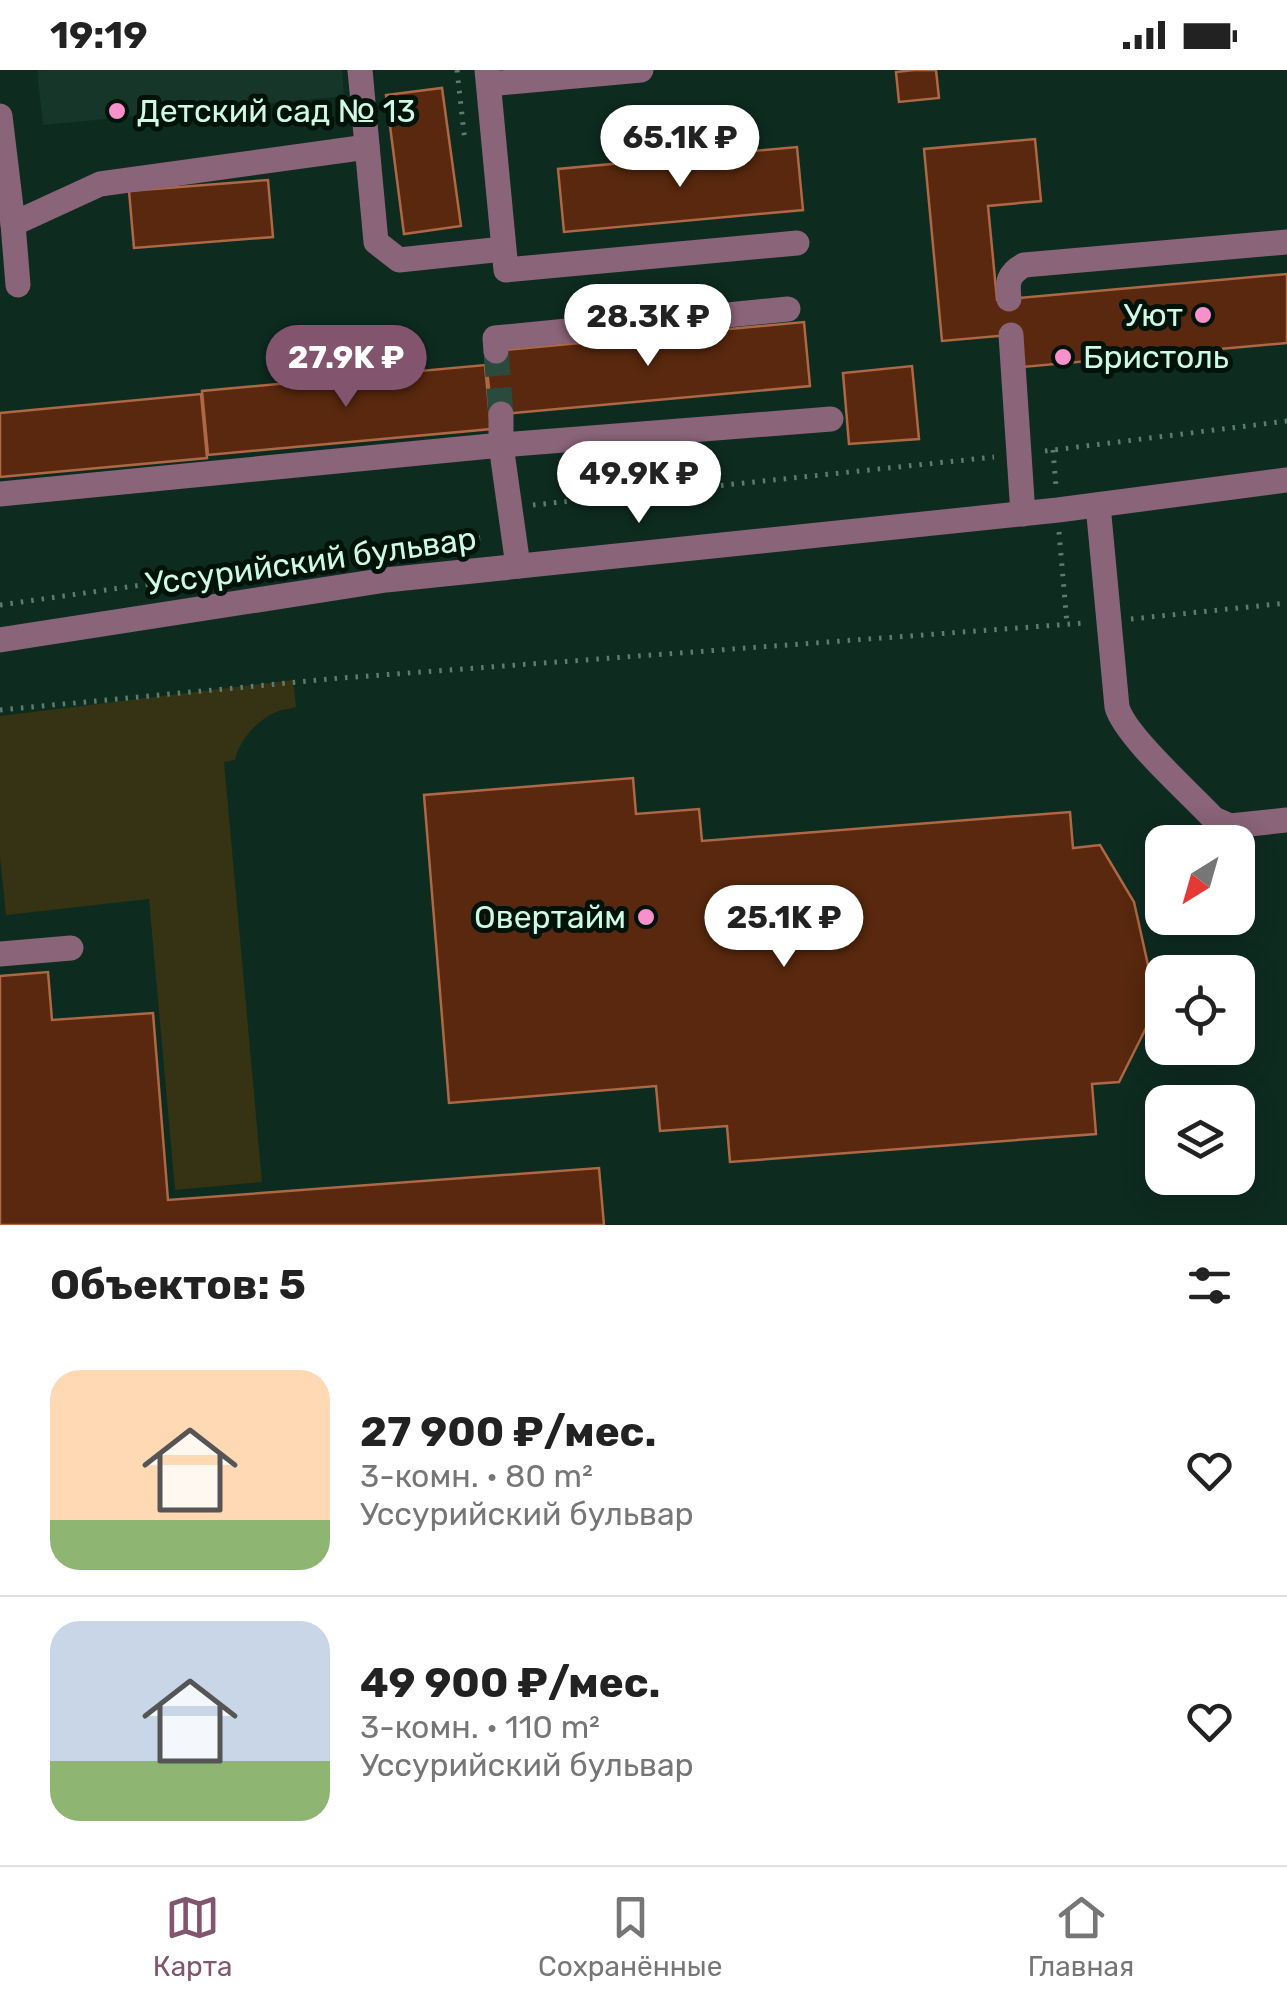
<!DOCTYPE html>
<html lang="ru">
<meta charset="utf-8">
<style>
body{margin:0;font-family:Rubik,sans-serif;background:#f6f6f6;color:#222;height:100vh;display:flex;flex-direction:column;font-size:38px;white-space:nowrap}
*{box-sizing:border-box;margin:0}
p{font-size:32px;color:#767676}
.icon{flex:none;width:55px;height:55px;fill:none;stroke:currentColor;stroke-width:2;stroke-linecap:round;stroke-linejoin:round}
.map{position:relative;height:1155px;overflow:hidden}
.details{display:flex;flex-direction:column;background:#fff;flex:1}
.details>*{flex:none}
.needle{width:65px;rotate:217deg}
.controls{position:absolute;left:1145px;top:755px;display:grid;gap:20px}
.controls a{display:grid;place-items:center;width:110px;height:110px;border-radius:20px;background:#fff;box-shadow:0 5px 25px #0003;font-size:50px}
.price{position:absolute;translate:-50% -85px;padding:0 22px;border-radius:35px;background:#fff;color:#222;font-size:32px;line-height:65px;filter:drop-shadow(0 2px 5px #0008)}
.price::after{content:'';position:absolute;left:50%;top:60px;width:30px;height:22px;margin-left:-15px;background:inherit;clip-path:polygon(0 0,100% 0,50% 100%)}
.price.on{background:#82546e;color:#fff}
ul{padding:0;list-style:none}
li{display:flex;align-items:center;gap:30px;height:250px;padding:0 50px}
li+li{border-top:2px solid #e0e0e0}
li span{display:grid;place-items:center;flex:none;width:280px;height:200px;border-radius:30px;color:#555}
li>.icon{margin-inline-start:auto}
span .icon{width:120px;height:120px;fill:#fffc;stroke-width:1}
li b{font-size:42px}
h2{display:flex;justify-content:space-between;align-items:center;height:120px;padding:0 50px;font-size:42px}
.status{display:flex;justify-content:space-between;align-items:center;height:70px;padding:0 50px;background:#fff;direction:ltr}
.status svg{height:28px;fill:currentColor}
.dock{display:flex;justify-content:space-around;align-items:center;height:140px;border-top:2px solid #e0e0e0;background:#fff;font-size:28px;color:#767676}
.dock a{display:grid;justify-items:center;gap:5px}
.dock .on{color:#82546e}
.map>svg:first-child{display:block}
</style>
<div class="status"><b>19:19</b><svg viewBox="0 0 49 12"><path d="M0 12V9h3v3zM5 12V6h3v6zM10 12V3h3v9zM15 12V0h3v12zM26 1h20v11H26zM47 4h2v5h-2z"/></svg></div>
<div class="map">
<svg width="1287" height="1155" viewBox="0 0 1287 1155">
<rect width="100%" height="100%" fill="#0e2b20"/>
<!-- built -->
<polygon fill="#163629" points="37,0 342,0 344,26 43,55"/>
<!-- green -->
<path fill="#353313" d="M293,610L296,637C288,639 279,640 272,644C256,652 238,672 235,690L224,692L262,1112L175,1120L149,829L6,845L0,786V646Z"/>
<!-- building -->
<g fill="#59280e" stroke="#ae6846" stroke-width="2.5">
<polygon points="914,0 936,0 939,28 899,32 896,2"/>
<polygon points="442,18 461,156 404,164 386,25"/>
<polygon points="1035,69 1041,131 988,136 997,230 1287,204 1287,273 1023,297 1020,264 942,271 924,79"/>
<polygon points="797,77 803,140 564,162 558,99"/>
<polygon points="268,110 273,167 134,178 129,121"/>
<polygon points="804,252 810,316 492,345 485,282"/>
<polygon points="485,295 491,359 208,385 202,321"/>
<polygon points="912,296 919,369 849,374 843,303"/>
<polygon points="201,324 207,388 0,407 0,343"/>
<polygon points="633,708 636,744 699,739 702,771 1070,742 1073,778 1100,775 1134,832 1148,895 1147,956 1119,1012 1092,1014 1096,1064 730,1092 727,1056 660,1061 656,1016 449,1033 424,725"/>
<polygon points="48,902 52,950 153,943 168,1130 599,1098 604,1155 0,1155 0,906"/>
</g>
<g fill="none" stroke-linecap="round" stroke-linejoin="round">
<!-- minor-tunnel -->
<polyline stroke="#2b4a3e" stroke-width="25" stroke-dasharray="25 12" stroke-linecap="butt" points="496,281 501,344"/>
<!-- path -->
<g stroke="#5b7e6f" stroke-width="5" stroke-dasharray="2.5 8" stroke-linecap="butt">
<polyline points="457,0 465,72"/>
<polyline points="1053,380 1056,417"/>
<polyline points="1045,381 1287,351"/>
<polyline points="533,435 994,387"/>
<polyline points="1059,462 1067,554"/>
<polyline points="384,481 487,467"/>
<polyline points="0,535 368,483"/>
<polyline points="1131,549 1287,533"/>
<polyline points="0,640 341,608 1085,553"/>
</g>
<!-- minor -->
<g stroke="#8a6478" stroke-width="25">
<polyline points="360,0 376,172 399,190 503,179"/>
<polyline points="487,0 506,200 797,173"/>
<polyline points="489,14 641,0"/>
<polyline points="0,46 13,154"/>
<polyline points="18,215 13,154 100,114 367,77"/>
<path d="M1009,229C1007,212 1008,204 1024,195L1287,172"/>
<polyline points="1011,265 1023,444"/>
<polyline points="496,281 495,268 788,239"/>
<polyline points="0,424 501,375 501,344"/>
<path d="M1098,435L1117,637C1125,666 1191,724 1214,749L1230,756L1287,750"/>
<polyline points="518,496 501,375 831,349"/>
<polyline points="0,570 386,510 1058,440 1287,410"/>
<polyline points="0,884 71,878"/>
</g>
</g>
<!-- markers -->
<g fill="#f890cb" stroke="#00130a" stroke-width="4">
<circle cx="117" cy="41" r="10"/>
<circle cx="1203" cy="245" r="10"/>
<circle cx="1063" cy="287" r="10"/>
<circle cx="646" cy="847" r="10"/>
</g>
<g text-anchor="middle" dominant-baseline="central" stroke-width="10" stroke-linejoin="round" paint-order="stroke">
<!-- poi labels -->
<g font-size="32" fill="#cef9e5" stroke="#00130a" text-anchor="start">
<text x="137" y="41">Детский сад № 13</text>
<text x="1183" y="245" text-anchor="end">Уют</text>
<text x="1083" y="287">Бристоль</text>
<text x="626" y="847" text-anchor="end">Овертайм</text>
</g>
<!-- street labels -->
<g font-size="32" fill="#cef9e5" stroke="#00130a">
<text transform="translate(311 491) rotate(-8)">Уссурийский бульвар</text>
</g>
</g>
</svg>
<div class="controls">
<a><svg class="needle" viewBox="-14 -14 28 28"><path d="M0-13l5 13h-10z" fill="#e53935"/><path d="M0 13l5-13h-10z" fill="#767676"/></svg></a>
<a><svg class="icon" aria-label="locate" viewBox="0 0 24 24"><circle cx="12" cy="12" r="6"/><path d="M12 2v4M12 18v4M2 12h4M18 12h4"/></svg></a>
<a><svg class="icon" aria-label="layers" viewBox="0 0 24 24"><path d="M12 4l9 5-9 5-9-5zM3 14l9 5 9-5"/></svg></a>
</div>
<b class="price" style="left:680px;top:120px">65.1K ₽</b>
<b class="price" style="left:648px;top:299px">28.3K ₽</b>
<b class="price on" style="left:346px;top:340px">27.9K ₽</b>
<b class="price" style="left:639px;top:456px">49.9K ₽</b>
<b class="price" style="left:784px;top:900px">25.1K ₽</b>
</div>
<section class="details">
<h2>Объектов: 5<svg class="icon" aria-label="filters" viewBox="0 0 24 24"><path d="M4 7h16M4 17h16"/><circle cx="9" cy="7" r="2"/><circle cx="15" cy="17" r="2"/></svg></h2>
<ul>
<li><span style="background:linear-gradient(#ffd9b3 75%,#8fb573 0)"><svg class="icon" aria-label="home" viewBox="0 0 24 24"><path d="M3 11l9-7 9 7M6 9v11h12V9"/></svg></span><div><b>27 900 ₽/мес.</b><p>3-комн. · 80 m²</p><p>Уссурийский бульвар</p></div><svg class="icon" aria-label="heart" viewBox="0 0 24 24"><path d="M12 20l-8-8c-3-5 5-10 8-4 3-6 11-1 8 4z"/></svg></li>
<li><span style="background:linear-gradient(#c9d6e8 70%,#8fb573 0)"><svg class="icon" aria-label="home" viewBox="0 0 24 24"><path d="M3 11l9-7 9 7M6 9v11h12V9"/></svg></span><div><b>49 900 ₽/мес.</b><p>3-комн. · 110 m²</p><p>Уссурийский бульвар</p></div><svg class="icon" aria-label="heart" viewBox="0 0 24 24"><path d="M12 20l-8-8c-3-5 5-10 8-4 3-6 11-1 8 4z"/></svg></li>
</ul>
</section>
<nav class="dock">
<a class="on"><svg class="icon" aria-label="map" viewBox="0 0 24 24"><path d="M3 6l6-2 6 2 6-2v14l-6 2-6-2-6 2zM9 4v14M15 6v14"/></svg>Карта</a>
<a><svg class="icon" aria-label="saved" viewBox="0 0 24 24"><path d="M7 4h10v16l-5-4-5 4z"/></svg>Сохранённые</a>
<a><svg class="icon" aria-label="home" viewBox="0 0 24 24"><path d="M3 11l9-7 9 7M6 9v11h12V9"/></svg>Главная</a>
</nav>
